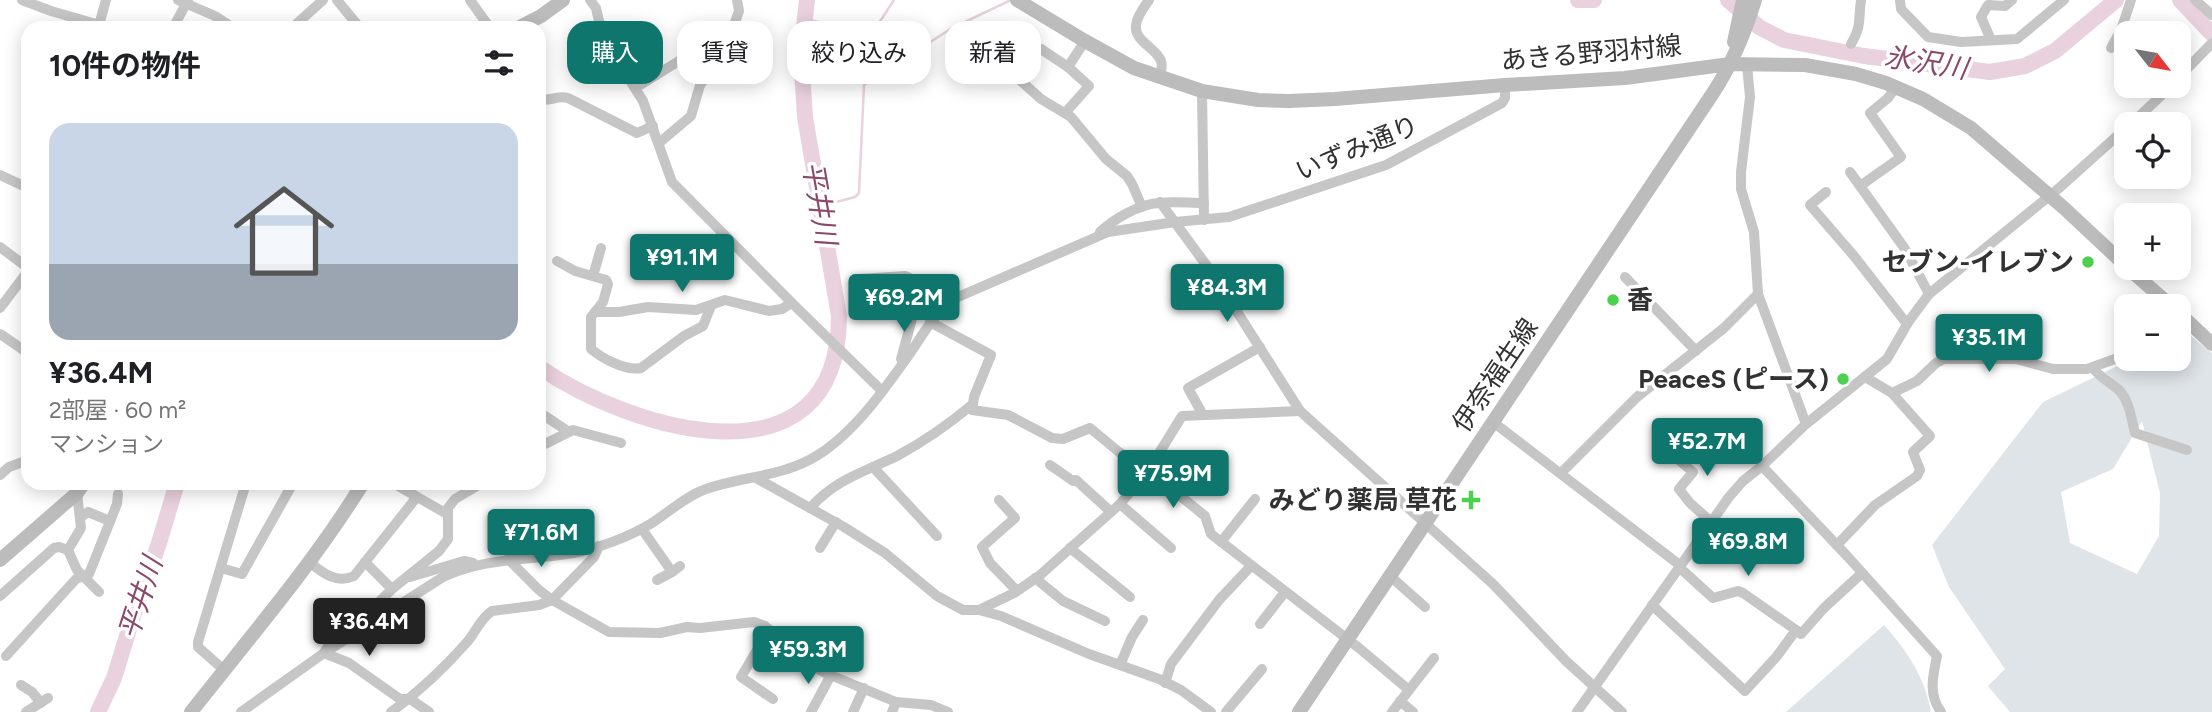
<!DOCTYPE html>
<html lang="ja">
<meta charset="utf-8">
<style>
body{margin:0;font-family:Figtree,"Noto Sans JP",sans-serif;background:#f2f2f2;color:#202124;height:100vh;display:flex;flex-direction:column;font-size:26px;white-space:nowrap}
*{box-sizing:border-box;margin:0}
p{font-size:23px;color:#757577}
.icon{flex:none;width:38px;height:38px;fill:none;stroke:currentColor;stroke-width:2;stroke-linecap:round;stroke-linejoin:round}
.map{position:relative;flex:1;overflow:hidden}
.details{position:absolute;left:21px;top:21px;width:525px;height:469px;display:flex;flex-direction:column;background:#fff;border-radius:21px;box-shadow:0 4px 18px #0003}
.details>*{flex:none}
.guide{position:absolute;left:567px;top:21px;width:665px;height:63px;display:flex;gap:14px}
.needle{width:46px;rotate:121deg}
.tools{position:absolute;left:2114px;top:21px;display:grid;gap:14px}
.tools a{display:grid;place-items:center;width:77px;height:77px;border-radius:14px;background:#fff;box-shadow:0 4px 18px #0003;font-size:35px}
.price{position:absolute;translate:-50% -60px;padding:0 16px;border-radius:7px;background:#0f766e;color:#fff;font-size:23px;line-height:46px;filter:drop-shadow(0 2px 4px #0008)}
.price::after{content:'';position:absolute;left:50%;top:42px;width:21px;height:16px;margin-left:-10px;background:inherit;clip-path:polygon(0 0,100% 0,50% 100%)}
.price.selected{background:#222;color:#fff}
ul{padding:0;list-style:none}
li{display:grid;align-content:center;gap:14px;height:371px;padding:0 28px}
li+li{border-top:2px solid #e0e0e0}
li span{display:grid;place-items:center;height:217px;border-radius:21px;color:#555}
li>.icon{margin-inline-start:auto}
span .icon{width:126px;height:126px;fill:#fffc;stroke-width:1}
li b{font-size:30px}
h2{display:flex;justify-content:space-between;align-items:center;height:84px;padding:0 28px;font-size:30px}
.chip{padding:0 24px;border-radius:21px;background:#fff;box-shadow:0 4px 18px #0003;font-size:24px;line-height:63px}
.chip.selected{background:#0f766e;color:#fff}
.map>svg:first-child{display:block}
</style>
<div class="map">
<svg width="2212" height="712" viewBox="0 0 2212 712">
<rect width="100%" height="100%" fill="#fff"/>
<!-- green -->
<g fill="#dfe4e9" fill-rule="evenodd">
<path d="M2185,331L2212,353V712H2010L1988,686L2005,669L1949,587L1932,545L2043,402L2132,359H2179V334ZM2142,421L2160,493L2159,536L2137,574L2070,543L2061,492L2113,469Z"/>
<path d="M1884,625C1908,652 1924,676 1931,712H1786Z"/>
</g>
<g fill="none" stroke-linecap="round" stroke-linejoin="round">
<!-- stream -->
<g stroke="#e9d1de" stroke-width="2.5">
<polyline points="804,19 848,28 856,25 871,29 877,26 894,0"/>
<polyline points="821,206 855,197 859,193 864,85 952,28 1011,0"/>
</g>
<!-- river -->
<g stroke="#e9d1de" stroke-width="16">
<polyline points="1578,0 1594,0"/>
<polyline points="1728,0 1759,27 1784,40 1864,56 1990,72 2025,66 2055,51 2116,0"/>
<polyline points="2180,0 2212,34"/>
<path d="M539,367C630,430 839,493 839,316L805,117L801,55L807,0"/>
<polyline points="98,712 114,678 135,610 159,543 177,483"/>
</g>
<!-- street -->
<g stroke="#c6c6c6" stroke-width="10">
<polyline points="22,0 51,11 110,28"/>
<polyline points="178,0 215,16 233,28"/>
<polyline points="337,0 360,28"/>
<polyline points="470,0 490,28"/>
<polyline points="590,0 596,8 603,38 643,101 672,182 796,307 881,390"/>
<path d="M1149,0C1144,7 1137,16 1136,25C1134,42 1156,47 1161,61C1163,65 1161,72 1160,77"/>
<polyline points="1900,0 1901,9 1928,37 1961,42 2017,39 2064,0"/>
<polyline points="2195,0 2212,15"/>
<polyline points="99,25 106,0"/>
<polyline points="173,28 188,0"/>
<polyline points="292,28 323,0"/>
<polyline points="1991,40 1981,17 1988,5 2005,6 2012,0"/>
<path d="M1851,44C1862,25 1858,21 1861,0"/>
<polyline points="2111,48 2121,30 2131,0"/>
<polyline points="1041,49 1068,67"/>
<polyline points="1747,65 1750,97 1741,172 1741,189 1754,232 1758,294 1806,424"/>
<polyline points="1012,73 1041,99 1071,117 1106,159 1127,176 1132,184 1142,207"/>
<polyline points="2179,77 2212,43"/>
<polyline points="1896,87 1888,98 1870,113 1901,157 1860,186 1905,249 1929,294"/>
<polyline points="635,88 679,61"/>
<polyline points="1202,91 1204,220"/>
<path d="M539,99C549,102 558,95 568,98L637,133L653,126"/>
<polyline points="1065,113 1089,86 1068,67 1085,41"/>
<polyline points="2131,124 2171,86"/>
<polyline points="659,143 691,116 700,85 725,50 739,11 737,0"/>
<polyline points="1850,172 1860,186"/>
<polyline points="0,175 28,188"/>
<polyline points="1826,192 1810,205 1854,256 1907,324"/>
<polyline points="1160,202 1215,277 1300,411 1493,584 1566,661 1622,712"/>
<path d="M1100,232C1114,219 1139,204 1159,203C1173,201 1189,203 1204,203"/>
<polyline points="0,247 28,268"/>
<path d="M557,261L575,271L606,280L608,284L603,302L591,317V349C603,359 626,371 641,368L684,336L703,326L711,306"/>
<polyline points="593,276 601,248"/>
<polyline points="1625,277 1696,351"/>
<path d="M860,279L905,276C914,279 917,283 919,293L901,359"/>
<polyline points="0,308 28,271"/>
<polyline points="595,312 619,312 648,307 696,310 725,300 769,311 782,309 791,303"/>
<polyline points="930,322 991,355 974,397 973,404"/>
<polyline points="0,334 28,353"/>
<path d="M2093,368C2100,378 2110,382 2119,390C2130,402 2131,418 2135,433L2187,450"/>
<polyline points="1865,377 1892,393 1917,381 1936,363 1944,359 2016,359 2053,369 2087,369 2126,355"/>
<polyline points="539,412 569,432"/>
<polyline points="1203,415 1188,388 1260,347"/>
<polyline points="1493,422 1681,566"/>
<polyline points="539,447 573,430 621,443"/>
<polyline points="1673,455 1693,472 1679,489 1690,503 1749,556"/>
<polyline points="1050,465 1073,481 1076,480 1111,512"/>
<path d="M1762,466L1848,557L1937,656C1933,676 1928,694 1941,712"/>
<polyline points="873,467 937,536"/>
<polyline points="1562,472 1637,397 1724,328 1758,294"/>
<polyline points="0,475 9,467 28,460"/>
<polyline points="756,478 844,527 885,553 937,596 963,610 979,610 1001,616 1089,654 1159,679 1181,690 1211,712"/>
<polyline points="393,483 447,514"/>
<polyline points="77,493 81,528 68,550 77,570 83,576 89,574 117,504 118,494"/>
<polyline points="999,500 1015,518 982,547 990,563 1017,591"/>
<polyline points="1120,504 1171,548"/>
<path d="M810,508C836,479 864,472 897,456C925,441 949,424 973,404L972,410L1008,415L1052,438L1063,439L1090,428L1119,452L1153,474L1205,516L1211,534L1359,648L1409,690"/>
<polyline points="81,517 88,512 110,521"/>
<polyline points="642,529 672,572 680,566"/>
<polyline points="1221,542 1255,499"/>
<polyline points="1837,545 1875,505 1917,476 1920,470 1913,452 1930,436 1892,393"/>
<polyline points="820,548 836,522"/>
<polyline points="1070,548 1130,597"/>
<polyline points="508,559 539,590 552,600 609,632 660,633 687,627 700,628 754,622 765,626 810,663 823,672 896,702 931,705 948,712"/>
<path d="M309,562C323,573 336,584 354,576L416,498"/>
<polyline points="365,562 392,589"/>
<polyline points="221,568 242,574 293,483"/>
<polyline points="1680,568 1713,598 1738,591 1743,593 1796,630"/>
<polyline points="1390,576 1425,607"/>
<polyline points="410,577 464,561 473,563"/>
<polyline points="1035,578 1063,601 1105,621"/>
<polyline points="657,580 672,572"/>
<polyline points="0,596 54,548 59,547 68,550"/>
<polyline points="1652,605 1745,691 1777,656 1796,630 1801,634 1824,608 1862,573"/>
<polyline points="979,610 1014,593 1039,576 1120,504 1148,471 1182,416 1300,411"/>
<polyline points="1260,624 1285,592"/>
<polyline points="769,630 741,677 773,699"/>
<polyline points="6,656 76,579 83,576 99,592"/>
<polyline points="1120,665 1132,637 1143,620"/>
<polyline points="224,670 198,647 198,642 246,483"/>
<polyline points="1165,683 1171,664 1219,600 1251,566"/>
<polyline points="21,685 32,692 41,703"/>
<polyline points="1400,701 1413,712"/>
<polyline points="26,712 48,698"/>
<path d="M241,712L324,653L443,577C486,557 527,561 573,553C599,548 629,537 652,523C669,512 686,496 706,489C743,476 783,477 818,455C856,431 887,386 913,349C926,329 937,310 958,297L1108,232L1175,222L1229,217L1386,165L1502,103L1505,98V85"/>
<path d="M391,712C419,692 445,667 468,641C476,631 481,618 492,611L539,605L552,600L594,557L599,546"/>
<polyline points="429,712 410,699 400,699 349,663 324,653 332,639 366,615 392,589 439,551 448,539 448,508 455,499 482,483"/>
<polyline points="811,712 831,675"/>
<polyline points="853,712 864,688"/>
<polyline points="892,712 896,702"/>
<polyline points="1226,712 1262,669"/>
<polyline points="1392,712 1434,658"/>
<polyline points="1577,712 1729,497 1743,481 1762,466 1806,424 1887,359 1909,321 1929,294 2058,189 2126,128"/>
</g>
<!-- secondary -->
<g stroke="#bcbcbc" stroke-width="14">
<polyline points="1017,0 1085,41 1134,68 1202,91 1258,100 1289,101 1335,99 1505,85 1625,78 1730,64 1805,65 1856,74 1886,83 1923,99 1971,128 2064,208 2126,266"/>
<polyline points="518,28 541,16 563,0"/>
<polyline points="1734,42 1743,0"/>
<polyline points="2128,268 2171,306"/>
<polyline points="2179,313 2212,344"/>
<polyline points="0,560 77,493 84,483"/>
<path d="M191,712C250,637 313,564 363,483"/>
<path d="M1299,712L1713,93C1732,64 1745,33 1755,0"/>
</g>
</g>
<!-- markers -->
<g fill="#4bd14d" stroke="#fff" stroke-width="2.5">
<circle cx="2088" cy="262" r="7"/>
<circle cx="1613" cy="300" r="7"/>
<circle cx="1843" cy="379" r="7"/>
<path d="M1467.5 489.5h7v7h7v7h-7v7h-7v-7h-7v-7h7z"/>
</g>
<g text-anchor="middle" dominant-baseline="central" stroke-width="7" stroke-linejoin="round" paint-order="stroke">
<!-- street labels -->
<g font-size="26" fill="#323232" stroke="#fff">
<text transform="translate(1591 53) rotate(-5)">あきる野羽村線</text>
<text transform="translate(1357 148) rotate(-22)">いずみ通り</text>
<text transform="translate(1495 375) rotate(-56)">伊奈福生線</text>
</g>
<!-- poi labels -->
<g font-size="26" font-weight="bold" fill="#323232" stroke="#fff" text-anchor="end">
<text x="2074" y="262">セブン-イレブン</text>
<text x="1627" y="300" text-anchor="start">香</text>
<text x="1829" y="379">PeaceS (ピース)</text>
<text x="1457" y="500">みどり薬局 草花</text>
</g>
<!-- water labels -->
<g font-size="28" font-style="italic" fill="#8b486b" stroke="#fff">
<text transform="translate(1926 62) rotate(9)">氷沢川</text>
<text transform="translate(820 203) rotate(80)">平井川</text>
<text transform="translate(140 598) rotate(-72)">平井川</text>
</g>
</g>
</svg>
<div class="tools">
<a><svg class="needle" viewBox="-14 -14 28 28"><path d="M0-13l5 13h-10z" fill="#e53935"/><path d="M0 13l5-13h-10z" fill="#757577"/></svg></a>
<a><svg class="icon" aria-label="locate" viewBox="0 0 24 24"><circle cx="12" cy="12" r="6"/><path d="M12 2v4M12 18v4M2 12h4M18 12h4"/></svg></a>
<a>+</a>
<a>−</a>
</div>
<b class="price" style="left:682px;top:294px">¥91.1M</b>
<b class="price" style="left:1227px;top:324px">¥84.3M</b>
<b class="price" style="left:904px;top:334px">¥69.2M</b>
<b class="price" style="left:1989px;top:374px">¥35.1M</b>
<b class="price" style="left:1707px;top:478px">¥52.7M</b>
<b class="price" style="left:1173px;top:510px">¥75.9M</b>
<b class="price" style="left:541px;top:569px">¥71.6M</b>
<b class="price" style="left:1748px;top:578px">¥69.8M</b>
<b class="price selected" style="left:369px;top:658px">¥36.4M</b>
<b class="price" style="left:808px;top:686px">¥59.3M</b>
<div class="guide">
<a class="chip selected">購入</a>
<a class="chip">賃貸</a>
<a class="chip">絞り込み</a>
<a class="chip">新着</a>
</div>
<section class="details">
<h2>10件の物件<svg class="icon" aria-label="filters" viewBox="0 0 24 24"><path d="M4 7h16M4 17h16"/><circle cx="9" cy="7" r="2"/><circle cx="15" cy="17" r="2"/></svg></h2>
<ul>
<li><span style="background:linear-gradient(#c9d6e8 65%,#9aa5b1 0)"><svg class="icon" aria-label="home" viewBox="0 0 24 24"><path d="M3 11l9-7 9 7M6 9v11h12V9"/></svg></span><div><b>¥36.4M</b><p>2部屋 · 60 m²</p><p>マンション</p></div></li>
</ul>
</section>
</div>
